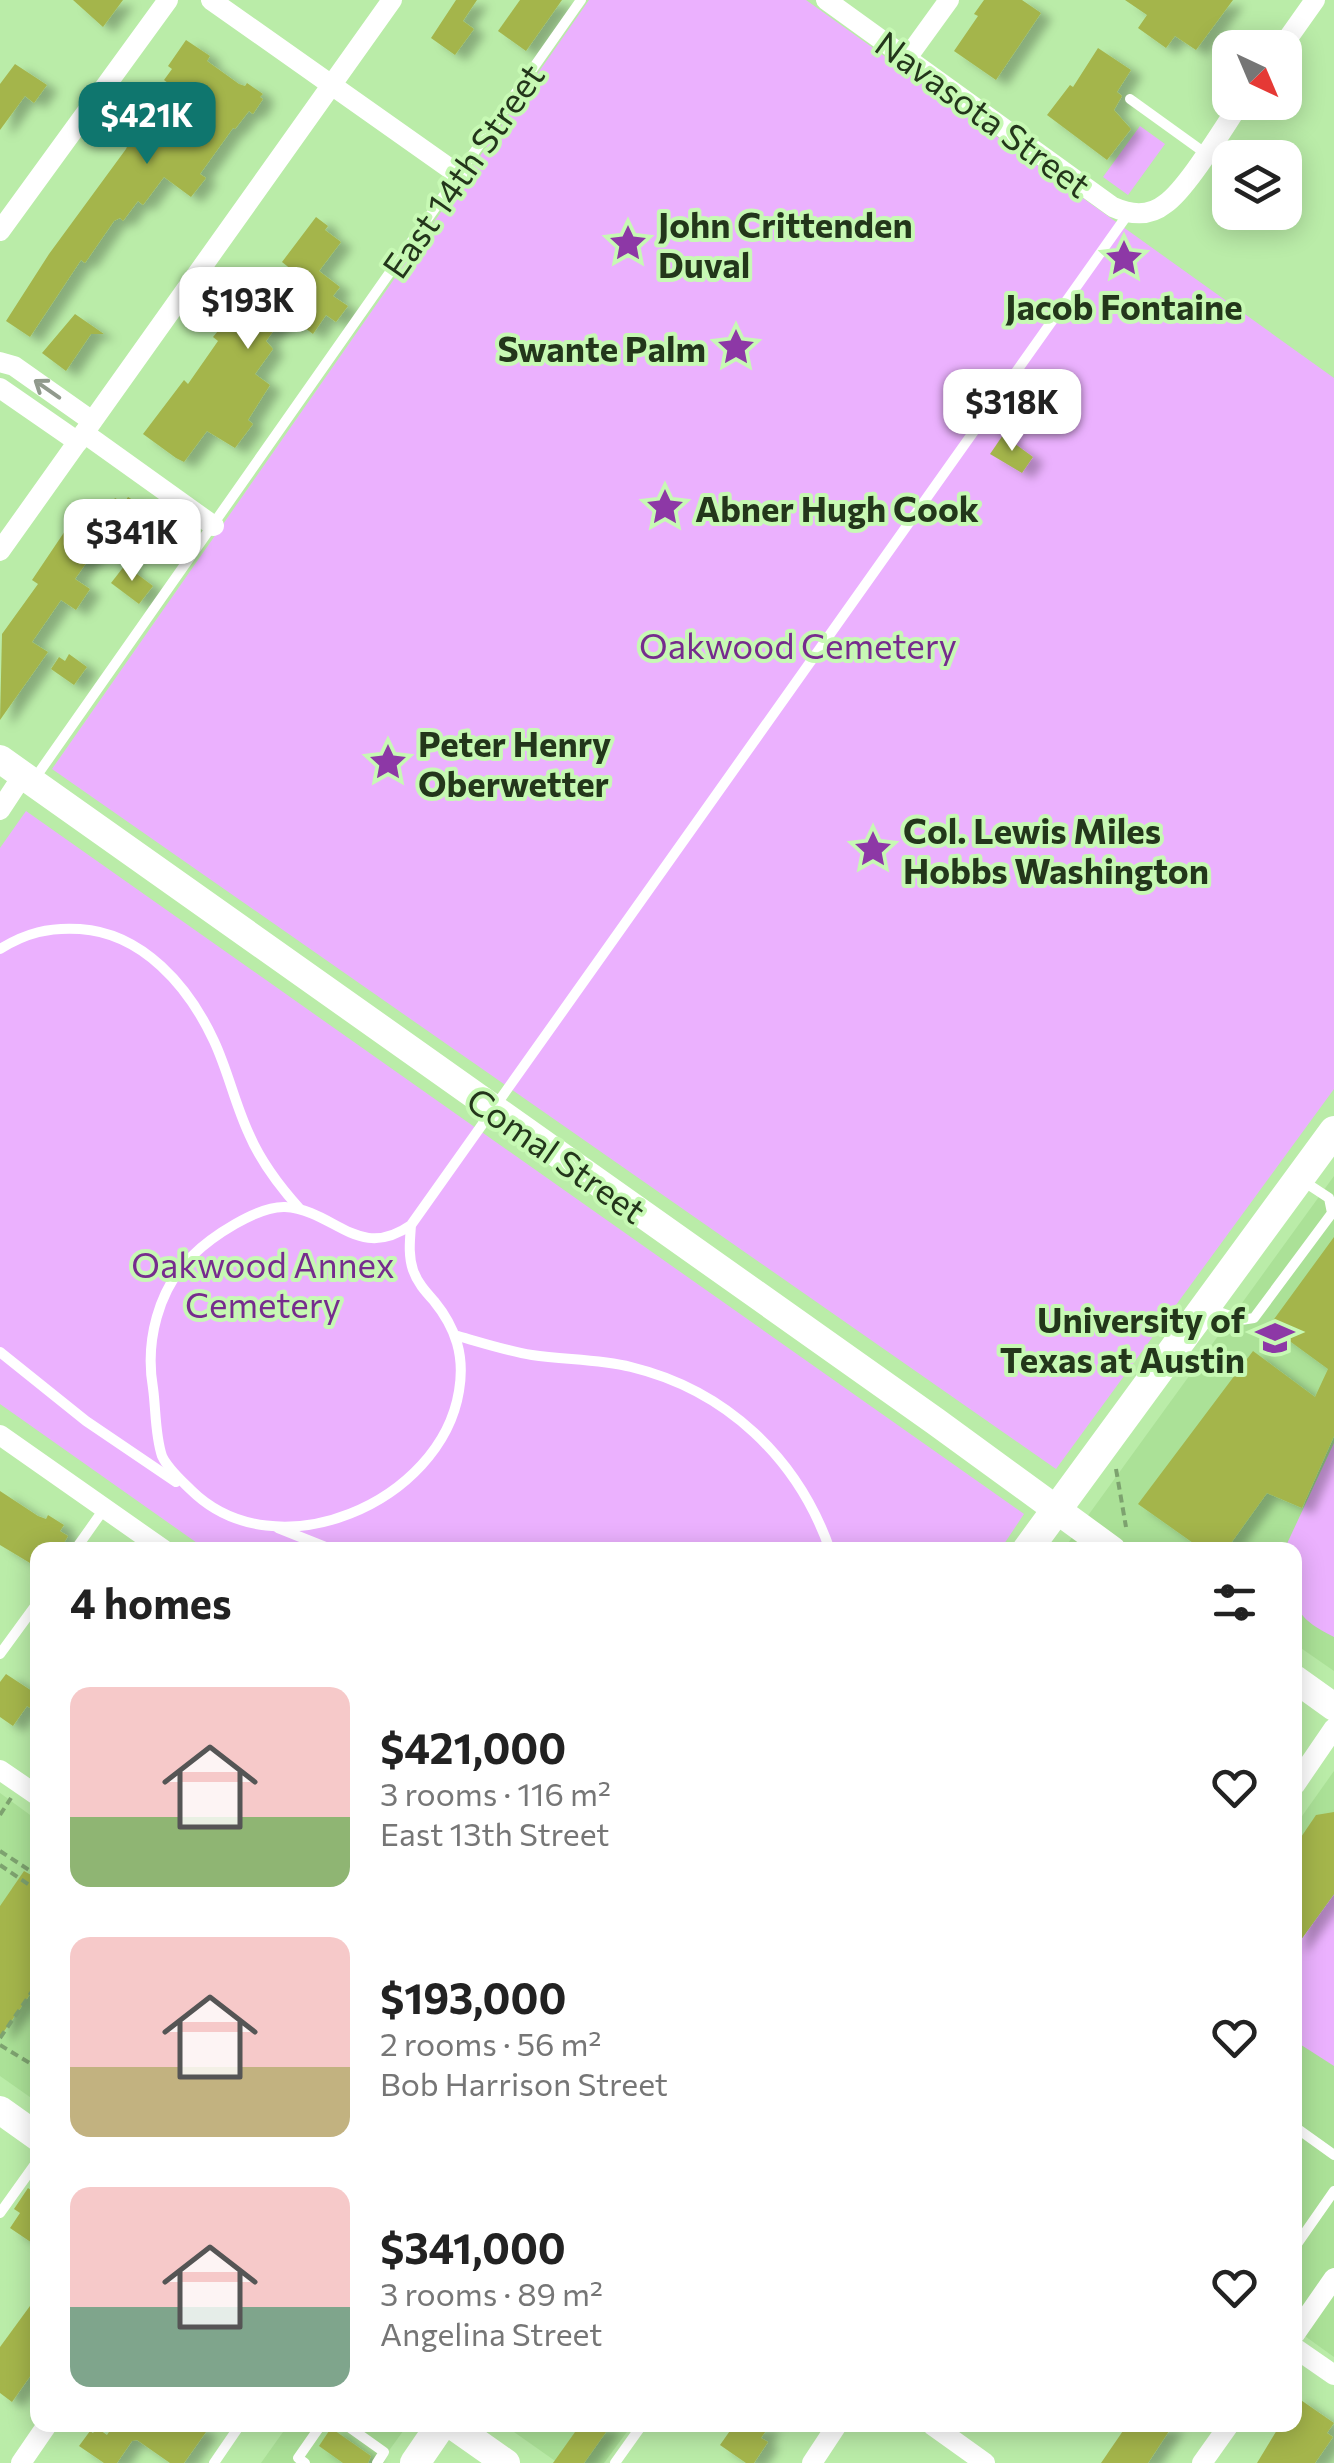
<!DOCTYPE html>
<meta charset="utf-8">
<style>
body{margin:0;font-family:Commissioner,sans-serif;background:#f2f2f2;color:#222;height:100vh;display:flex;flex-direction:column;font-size:38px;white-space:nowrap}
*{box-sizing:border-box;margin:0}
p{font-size:32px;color:#767676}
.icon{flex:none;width:55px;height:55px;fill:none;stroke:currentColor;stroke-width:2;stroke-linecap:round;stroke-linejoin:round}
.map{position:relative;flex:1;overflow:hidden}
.panel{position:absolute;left:30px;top:1542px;width:1272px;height:890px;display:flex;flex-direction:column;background:#fff;border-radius:20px;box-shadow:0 5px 25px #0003}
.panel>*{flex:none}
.needle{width:65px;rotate:136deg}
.fabs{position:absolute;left:1212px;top:30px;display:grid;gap:20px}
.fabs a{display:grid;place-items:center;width:90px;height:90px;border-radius:20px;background:#fff;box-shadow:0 5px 25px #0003;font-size:50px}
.price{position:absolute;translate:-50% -85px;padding:0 22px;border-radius:20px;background:#fff;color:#222;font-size:32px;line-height:65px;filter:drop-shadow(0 2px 5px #0008)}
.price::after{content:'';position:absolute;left:50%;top:60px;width:30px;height:22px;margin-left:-15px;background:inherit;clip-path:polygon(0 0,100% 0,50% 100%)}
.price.active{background:#0f766e;color:#fff}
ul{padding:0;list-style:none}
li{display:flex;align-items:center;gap:30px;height:250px;padding:0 40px}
li span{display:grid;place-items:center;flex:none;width:280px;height:200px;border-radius:20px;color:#555}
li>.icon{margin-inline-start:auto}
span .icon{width:120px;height:120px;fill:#fffc;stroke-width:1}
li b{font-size:42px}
h2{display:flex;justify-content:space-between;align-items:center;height:120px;padding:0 40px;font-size:42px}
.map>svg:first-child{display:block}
</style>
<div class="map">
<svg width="1334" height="2463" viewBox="0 0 1334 2463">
<defs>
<filter id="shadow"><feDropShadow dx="11" dy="6" stdDeviation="5" flood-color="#0004"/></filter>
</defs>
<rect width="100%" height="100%" fill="#baeca8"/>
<!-- built -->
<g fill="#abe197">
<polygon points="1334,1176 1334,1671 1295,1644 1295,1550 1063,1550"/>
<polygon points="1334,1771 1334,2357 1295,2329 1295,1826"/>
<polygon points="0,1793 37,1820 37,2102 0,2076"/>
<polygon points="288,2425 404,2425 406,2427 380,2463 261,2463"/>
<polygon points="504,2425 632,2425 604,2463 558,2463"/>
</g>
<!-- green -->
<g fill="#ebb1fe">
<polygon points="589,0 806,0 1334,378 1334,1089 1056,1469 52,769"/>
<polygon points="1140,126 1165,144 1128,195 1103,177"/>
<polygon points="26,811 1024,1514 1000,1550 207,1550 0,1404 0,848"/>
<path d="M1334,1443V1637C1285,1613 1295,1600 1295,1550H1284Z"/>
<polygon points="1334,1894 1334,2066 1295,2041 1295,1948"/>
</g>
<!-- building -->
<g fill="#a4b54c" filter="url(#shadow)">
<polygon points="73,0 123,0 103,27"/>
<polygon points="456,0 477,0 463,21 474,29 455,55 431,38"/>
<polygon points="520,0 562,0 526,51 498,31"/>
<polygon points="984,0 1022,0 1041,13 996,80 954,51 978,16 974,14"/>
<polygon points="1125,0 1233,0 1196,50 1175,36 1166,48 1138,28 1147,15"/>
<polygon points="186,40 210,56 207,61 239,84 245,86 247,83 263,94 260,97 263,99 253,114 249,111 235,129 233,128 200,174 206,178 191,197 164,177 143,205 138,201 123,221 120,218 114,221 85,263 81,260 30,337 6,321 49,254 126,149 130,140 120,134 133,116 137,119 155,102 168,83 164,80 172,69 168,66"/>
<polygon points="1098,48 1131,70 1117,92 1122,96 1114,110 1131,129 1107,160 1047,115 1070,85 1073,87"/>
<polygon points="15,64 47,85 34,103 25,96 0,130 0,84"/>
<polygon points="316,217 328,226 325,230 341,242 319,271 340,287 333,296 348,306 336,322 326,315 313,334 286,314 266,341 273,349 255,374 270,385 248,420 253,424 235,448 207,431 184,462 176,458 143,434 184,380 188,384 218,341 213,337 250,292 254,295 258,288 271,298 292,270 282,262"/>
<polygon points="75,314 104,334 91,334 66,371 42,353"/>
<polygon points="1003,435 1033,457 1022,473 990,454"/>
<polygon points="128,497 141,505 124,532 102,519 115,498 124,503"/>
<polygon points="67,528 96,549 75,579 90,589 76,610 61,600 32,642 48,652 0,720 2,634 38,584 32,580"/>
<polygon points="125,565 153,586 139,604 111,583"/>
<polygon points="69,654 87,667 74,685 51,669 59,657 65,661"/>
<polygon points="1334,1237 1334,1436 1302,1508 1267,1493 1226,1550 1203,1550 1138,1504 1253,1351 1315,1397 1328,1369 1269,1326"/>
<polygon points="0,1491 38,1516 46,1519 48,1515 64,1525 60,1531 68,1536 60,1550 38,1550 30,1563 0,1545"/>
<polygon points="6,1674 38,1695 38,1713 27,1706 13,1726 0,1717 0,1682"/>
<polygon points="1334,1812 1334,1894 1295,1948 1295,1846 1316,1815"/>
<polygon points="24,1871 38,1879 38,1983 0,2037 0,1906"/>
<polygon points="28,2188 38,2195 38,2247 10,2228 20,2213 14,2209"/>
<polygon points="38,2295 38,2365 12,2402 0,2393 0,2347"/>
<polygon points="1295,2396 1334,2423 1327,2433 1333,2437 1315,2463 1257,2463 1280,2425 1295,2425"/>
<polygon points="110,2425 197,2425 206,2432 184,2463 170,2463 137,2440 132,2441 117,2463 104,2463 79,2446 90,2431 93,2433 97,2428 107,2435 112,2427"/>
<polygon points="580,2425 611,2425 584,2463 553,2463"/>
<polygon points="734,2425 770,2425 761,2438 768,2442 754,2463 746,2463 720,2445"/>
<polygon points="1127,2425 1173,2425 1148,2463 1101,2463"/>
<polygon points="331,2428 371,2456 368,2463 343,2463 319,2446"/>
</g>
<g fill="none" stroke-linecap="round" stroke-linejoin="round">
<!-- path -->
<g stroke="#7da26f" stroke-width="4" stroke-dasharray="8 5" stroke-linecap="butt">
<polyline points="1225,1355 1234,1357"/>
<polyline points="1116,1469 1126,1527"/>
<polyline points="0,1815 11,1798"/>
<polyline points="0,1851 38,1876"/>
<polyline points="0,1865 38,1891"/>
<polyline points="0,2038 38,1983"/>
<polyline points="0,2045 33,2065 38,2059"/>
</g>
<!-- lane -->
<g stroke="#fff" stroke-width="10">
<polyline points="1130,99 1205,153"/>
<polyline points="33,781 581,0"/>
<path d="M0,949C26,933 49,927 80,929C143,933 189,987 214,1041C228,1071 235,1104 249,1134C261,1162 280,1187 300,1209"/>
<path d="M411,1225C410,1240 408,1255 413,1270C417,1282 425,1291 434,1301C456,1328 465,1356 459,1391C441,1502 276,1574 191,1490C181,1480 168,1469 162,1456C155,1435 156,1410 153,1388C145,1342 158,1289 192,1256C211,1237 257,1206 285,1207C335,1210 358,1262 411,1225L1128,214"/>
<polyline points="1208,1308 1241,1320 1254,1318 1332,1213 1329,1198 1300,1179"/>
<path d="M458,1336C483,1343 507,1351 532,1355C565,1360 598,1359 631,1367C726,1390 798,1458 830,1550"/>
<polyline points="0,1352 86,1421 176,1482"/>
<polyline points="278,1528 333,1550"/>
<polyline points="75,1550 104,1509"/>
<polyline points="0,1654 38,1602"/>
<polyline points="1295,2127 1334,2155"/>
<polyline points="0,2213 38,2160"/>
<polyline points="1295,2247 1334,2191"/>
<polyline points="346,2425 384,2452 377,2463"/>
<polyline points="214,2463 240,2425"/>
<polyline points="305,2463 298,2458 321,2425"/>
<polyline points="615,2463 642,2425"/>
</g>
<!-- street -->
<g stroke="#fff" stroke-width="20">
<polyline points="211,0 459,175"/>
<path d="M826,0L1113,207C1131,215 1149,217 1165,204C1187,189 1224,127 1241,102"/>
<polyline points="1281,48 1315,0"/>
<polyline points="907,58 949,0"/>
<polyline points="0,231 168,0"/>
<polyline points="0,362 14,366 92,421"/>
<polyline points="0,388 78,442"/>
<polyline points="84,433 214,526"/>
<polyline points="0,551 392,0"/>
<polyline points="0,810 23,775"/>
<polyline points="0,1435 164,1550"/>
<polyline points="0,1770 38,1796"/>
<polyline points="1295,1785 1334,1728"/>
<polyline points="1295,2334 1334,2278"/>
<polyline points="1295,2348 1334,2375"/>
<polyline points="932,2425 985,2463"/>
<polyline points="21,2463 47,2425"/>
<polyline points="812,2463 837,2425"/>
<polyline points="1202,2463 1229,2425"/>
</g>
<!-- secondary -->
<g stroke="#fff" stroke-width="28">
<polyline points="0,759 935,1421 1112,1550"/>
<polyline points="1295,1679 1334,1707"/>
<polyline points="0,2110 38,2137"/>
<polyline points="452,2425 506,2463"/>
</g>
<!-- primary -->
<g stroke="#fff" stroke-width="30">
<polyline points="1027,1550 1334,1131"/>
<polyline points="415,2463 441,2425"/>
</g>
</g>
<!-- one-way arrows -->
<defs><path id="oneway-shaft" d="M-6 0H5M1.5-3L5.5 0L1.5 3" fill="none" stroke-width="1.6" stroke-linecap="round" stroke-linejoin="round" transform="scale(2.5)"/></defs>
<use stroke="#919a8d" href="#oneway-shaft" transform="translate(47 389) rotate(-145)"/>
<!-- icons -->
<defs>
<g id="sight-bare" transform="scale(3)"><path d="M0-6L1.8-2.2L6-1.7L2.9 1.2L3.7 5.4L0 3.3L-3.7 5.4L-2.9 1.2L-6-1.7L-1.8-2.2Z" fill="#8d38a6" stroke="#c7f9b4" stroke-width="2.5" paint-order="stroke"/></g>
<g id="university-bare" transform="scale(3)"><path d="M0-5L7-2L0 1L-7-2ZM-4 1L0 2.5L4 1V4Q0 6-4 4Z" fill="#8d38a6" stroke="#c7f9b4" stroke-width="2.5" paint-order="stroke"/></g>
</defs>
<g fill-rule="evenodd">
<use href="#sight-bare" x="628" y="243"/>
<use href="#sight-bare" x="1124" y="258"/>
<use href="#sight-bare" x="736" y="347"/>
<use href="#sight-bare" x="665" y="507"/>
<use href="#sight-bare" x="388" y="762"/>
<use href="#sight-bare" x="873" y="849"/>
<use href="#university-bare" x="1275" y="1338"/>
</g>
<g text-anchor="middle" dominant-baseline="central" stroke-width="8" stroke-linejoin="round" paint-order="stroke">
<!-- street labels -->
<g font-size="35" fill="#23361b" stroke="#c7f9b4">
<text transform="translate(984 113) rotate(36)">Navasota Street</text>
<text transform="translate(462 170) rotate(-55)">East 14th Street</text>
<text transform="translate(557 1154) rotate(35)">Comal Street</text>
</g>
<!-- poi labels -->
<g font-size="35" font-weight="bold" fill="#23361b" stroke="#c7f9b4" text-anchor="start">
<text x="658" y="223">John Crittenden<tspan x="658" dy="40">Duval</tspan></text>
<text x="1124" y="305" text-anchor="middle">Jacob Fontaine</text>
<text x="706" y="347" text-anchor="end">Swante Palm</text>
<text x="695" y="507">Abner Hugh Cook</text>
<text x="418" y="742">Peter Henry<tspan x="418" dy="40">Oberwetter</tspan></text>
<text x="903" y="829">Col. Lewis Miles<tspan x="903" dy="40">Hobbs Washington</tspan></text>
<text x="1245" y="1318" text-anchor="end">University of<tspan x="1245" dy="40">Texas at Austin</tspan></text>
</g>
<!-- park labels -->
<g font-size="35" fill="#762c8d" stroke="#c7f9b4">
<text x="798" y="644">Oakwood Cemetery</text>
<text x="263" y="1263">Oakwood Annex<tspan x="263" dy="40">Cemetery</tspan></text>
</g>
</g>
</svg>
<div class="fabs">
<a><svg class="needle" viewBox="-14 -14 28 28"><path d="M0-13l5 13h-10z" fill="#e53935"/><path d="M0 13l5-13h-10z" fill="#767676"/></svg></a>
<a><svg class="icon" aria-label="layers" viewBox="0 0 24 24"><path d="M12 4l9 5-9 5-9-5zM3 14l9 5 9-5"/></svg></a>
</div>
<b class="price active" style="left:147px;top:167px">$421K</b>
<b class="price" style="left:248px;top:352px">$193K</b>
<b class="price" style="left:1012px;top:454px">$318K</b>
<b class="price" style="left:132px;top:584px">$341K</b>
<section class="panel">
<h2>4 homes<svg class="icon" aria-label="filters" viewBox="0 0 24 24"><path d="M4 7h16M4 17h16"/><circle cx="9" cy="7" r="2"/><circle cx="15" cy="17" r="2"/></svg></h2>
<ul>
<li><span style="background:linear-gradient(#f6c9c9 65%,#8fb573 0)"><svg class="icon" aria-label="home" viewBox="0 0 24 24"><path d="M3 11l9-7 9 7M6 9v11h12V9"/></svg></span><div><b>$421,000</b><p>3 rooms · 116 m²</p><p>East 13th Street</p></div><svg class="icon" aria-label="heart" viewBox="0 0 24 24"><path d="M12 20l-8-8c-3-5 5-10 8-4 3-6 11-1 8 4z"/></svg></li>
<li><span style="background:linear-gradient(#f6c9c9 65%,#c2b280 0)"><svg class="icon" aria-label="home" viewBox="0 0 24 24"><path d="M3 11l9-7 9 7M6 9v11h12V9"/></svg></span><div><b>$193,000</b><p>2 rooms · 56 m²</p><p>Bob Harrison Street</p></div><svg class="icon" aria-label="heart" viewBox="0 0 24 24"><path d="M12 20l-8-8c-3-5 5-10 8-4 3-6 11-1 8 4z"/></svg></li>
<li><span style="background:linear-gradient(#f6c9c9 60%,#7fa58c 0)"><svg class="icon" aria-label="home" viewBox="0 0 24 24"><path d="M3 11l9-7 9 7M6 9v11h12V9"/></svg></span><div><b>$341,000</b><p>3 rooms · 89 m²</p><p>Angelina Street</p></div><svg class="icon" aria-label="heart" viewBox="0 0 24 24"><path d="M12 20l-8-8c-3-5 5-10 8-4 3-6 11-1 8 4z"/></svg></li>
</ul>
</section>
</div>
